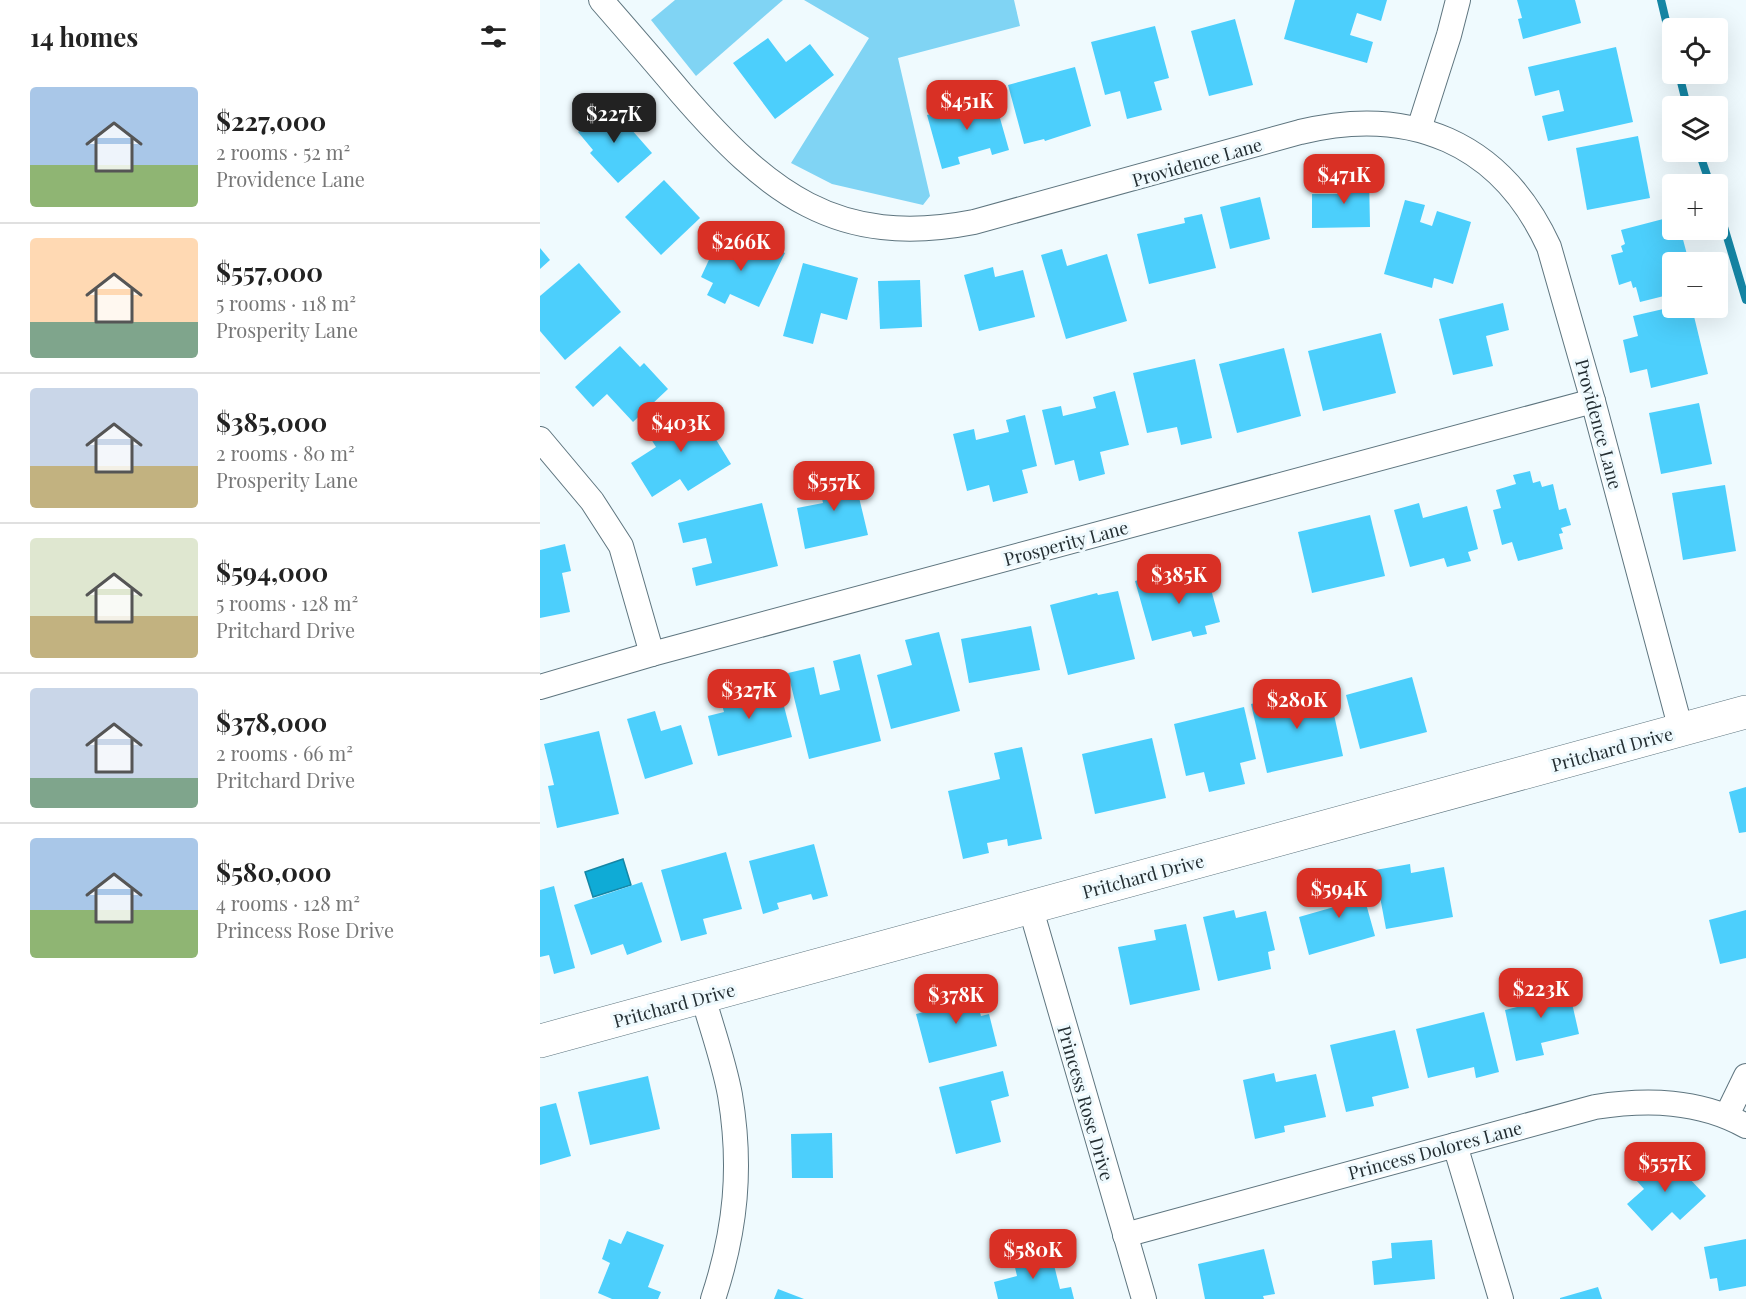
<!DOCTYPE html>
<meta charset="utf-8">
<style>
body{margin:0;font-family:"Playfair Display",serif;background:#f2f2f2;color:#222;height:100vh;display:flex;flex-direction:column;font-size:22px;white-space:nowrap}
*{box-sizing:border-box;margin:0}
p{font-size:20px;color:#767676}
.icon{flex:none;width:33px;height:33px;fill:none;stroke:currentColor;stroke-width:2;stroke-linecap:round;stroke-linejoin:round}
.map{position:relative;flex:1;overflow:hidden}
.panel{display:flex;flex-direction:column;background:#fff;width:540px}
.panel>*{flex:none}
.tools{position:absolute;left:1122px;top:18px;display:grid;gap:12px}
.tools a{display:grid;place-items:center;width:66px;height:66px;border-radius:6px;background:#fff;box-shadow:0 6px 24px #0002;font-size:30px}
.price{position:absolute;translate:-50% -51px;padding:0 14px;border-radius:12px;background:#d93025;color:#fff;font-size:20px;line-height:39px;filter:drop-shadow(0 2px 3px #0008)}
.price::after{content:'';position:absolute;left:50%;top:36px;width:18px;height:14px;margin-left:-9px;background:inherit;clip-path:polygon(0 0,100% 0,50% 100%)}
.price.selected{background:#222;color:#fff}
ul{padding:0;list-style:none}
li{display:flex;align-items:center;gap:18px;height:150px;padding:0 30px}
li+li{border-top:2px solid #e0e0e0}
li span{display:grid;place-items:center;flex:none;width:168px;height:120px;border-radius:6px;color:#555}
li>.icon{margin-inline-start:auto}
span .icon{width:72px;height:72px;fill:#fffc;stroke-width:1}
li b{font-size:26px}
h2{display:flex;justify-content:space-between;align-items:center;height:72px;padding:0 30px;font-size:26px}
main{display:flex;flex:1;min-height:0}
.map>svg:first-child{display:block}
</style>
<main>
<section class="panel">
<h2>14 homes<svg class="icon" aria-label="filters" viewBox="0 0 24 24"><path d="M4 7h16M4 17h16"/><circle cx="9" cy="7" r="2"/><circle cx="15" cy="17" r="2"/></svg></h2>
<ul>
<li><span style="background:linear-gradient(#a9c7e8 65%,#8fb573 0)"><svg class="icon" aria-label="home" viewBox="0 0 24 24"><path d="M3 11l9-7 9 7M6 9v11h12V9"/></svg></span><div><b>$227,000</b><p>2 rooms · 52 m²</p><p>Providence Lane</p></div></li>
<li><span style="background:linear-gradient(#ffd9b3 70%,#7fa58c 0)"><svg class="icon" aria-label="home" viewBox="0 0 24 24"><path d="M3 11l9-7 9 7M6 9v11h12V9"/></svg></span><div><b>$557,000</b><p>5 rooms · 118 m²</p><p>Prosperity Lane</p></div></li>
<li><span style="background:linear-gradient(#c9d6e8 65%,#c2b280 0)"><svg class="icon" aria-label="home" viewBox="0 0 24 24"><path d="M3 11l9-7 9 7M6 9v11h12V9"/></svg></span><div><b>$385,000</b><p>2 rooms · 80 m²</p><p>Prosperity Lane</p></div></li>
<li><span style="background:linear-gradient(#dfe7d0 65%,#c2b280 0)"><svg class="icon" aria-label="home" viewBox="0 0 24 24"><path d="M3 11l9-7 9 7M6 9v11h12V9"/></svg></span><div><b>$594,000</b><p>5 rooms · 128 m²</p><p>Pritchard Drive</p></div></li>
<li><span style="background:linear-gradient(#c9d6e8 75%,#7fa58c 0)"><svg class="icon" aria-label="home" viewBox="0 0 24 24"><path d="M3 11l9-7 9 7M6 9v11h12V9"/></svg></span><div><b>$378,000</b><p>2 rooms · 66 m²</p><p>Pritchard Drive</p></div></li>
<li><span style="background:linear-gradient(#a9c7e8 60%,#8fb573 0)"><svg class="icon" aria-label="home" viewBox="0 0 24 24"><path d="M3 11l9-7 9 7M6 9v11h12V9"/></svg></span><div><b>$580,000</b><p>4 rooms · 128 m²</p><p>Princess Rose Drive</p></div></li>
</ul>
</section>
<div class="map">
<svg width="1206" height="1299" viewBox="0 0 1206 1299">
<rect width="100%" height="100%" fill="#effafe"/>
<!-- green -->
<g fill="#80d4f4">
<polygon points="135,0 243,0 156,76 111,20"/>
<polygon points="264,0 474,0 480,26 358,58 390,196 383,205 292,184 251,163 329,38"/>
</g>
<!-- water -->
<polygon fill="#0fabd6" stroke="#1586a5" stroke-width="1.5" points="83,859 91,885 53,897 45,872"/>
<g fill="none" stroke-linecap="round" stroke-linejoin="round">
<!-- stream -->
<g stroke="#1586a5" stroke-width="8">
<polyline points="1121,0 1132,46"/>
<polyline points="1139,74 1147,106"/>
<polyline points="1159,152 1170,184"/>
<polyline points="1178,207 1206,300"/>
</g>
</g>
<!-- building -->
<g fill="#4ccffc">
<polygon points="755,0 847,0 841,21 817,13 810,35 833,42 827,63 744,39"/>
<polygon points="977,0 1035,0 1041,23 983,39 978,19 982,18"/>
<polygon points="695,19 713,85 669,96 651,31"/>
<polygon points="615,26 629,78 614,82 622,110 587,119 580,91 565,95 551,42"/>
<polygon points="228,38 246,62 270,44 294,75 235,119 193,63"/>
<polygon points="1076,47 1093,122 1008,141 1002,116 1024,111 1019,90 995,96 988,67"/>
<polygon points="535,67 551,126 505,141 504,139 484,144 468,85"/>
<polygon points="454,97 469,150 452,155 450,148 418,157 420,164 402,169 387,115"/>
<polygon points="70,105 112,153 78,183 50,153 53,150 38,132"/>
<polygon points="1098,136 1110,198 1047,210 1036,148"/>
<polygon points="829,175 830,227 772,228 772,194 799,194 799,176"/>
<polygon points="124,180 160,218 121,255 85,217"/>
<polygon points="720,197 730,239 690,249 680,207"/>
<polygon points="865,200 885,205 880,222 892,226 897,211 931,222 913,284 894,278 892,288 844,274"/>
<polygon points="662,214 676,268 609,284 597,234 645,223 644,218"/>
<polygon points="1127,218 1132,235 1141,232 1149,262 1132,262 1132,294 1100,302 1096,287 1093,288 1091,281 1079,285 1071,255 1083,252 1081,246 1085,244 1081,230"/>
<polygon points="180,236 217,254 222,243 245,253 219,307 190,294 185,304 167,295 173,283 161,277"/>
<polygon points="0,248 10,260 0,269"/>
<polygon points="522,249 527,266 567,254 587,321 526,339 501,255"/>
<polygon points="39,263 81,312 25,360 0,331 0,296"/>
<polygon points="263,263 318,278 307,320 281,313 273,344 243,336"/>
<polygon points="453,267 455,277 483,270 495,317 439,331 424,275"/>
<polygon points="380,280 382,327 340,329 338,281"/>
<polygon points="963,303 969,330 946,336 953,366 913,375 899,319"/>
<polygon points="1132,307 1152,308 1168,374 1111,388 1107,369 1090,373 1083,340 1098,336 1093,316"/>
<polygon points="841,333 856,393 783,411 768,351"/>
<polygon points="80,346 100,367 104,363 128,389 93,422 67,394 53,407 35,387"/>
<polygon points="744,348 761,416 697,433 679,364"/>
<polygon points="655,359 672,438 641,445 637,427 607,433 593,373"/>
<polygon points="575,391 589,445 560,452 565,474 539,481 534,460 515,465 502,410 521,406 523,416 556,408 553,397"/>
<polygon points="153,402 191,464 148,491 140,479 112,497 91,463 116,447 106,431"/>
<polygon points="1159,403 1172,464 1121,474 1109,413"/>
<polygon points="485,415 497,466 482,470 488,493 453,502 449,485 427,491 413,434 434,429 436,440 469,432 466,420"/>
<polygon points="312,468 328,535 265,549 257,508 283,503 277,476"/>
<polygon points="990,471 993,483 1000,481 1002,487 1013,484 1019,510 1026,508 1031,525 1021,528 1023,533 1019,534 1023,549 978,561 972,542 962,545 953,510 961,508 956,490 976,484 973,475"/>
<polygon points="1185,485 1196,551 1143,560 1132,493"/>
<polygon points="222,503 238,566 156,586 152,568 172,563 166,538 143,543 138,523"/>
<polygon points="879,503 883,518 927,506 938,549 928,552 931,561 907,567 904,558 870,567 854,510"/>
<polygon points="830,515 845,576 772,593 758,532"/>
<polygon points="25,544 31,571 22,573 30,612 0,618 0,550"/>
<polygon points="664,564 680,622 665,626 667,634 653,637 651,631 612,641 595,581 616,575 621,593 645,586 641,570"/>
<polygon points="578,591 595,659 528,675 510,605 557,593 558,595"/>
<polygon points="491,626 500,670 429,683 421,639"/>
<polygon points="399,632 420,711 351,729 337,675 372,665 365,640"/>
<polygon points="320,654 341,741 269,759 248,673 274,667 280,695 300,690 293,661"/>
<polygon points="872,677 887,732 820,749 806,695"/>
<polygon points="216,683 219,692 239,687 252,737 178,756 168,716 184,712 179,694"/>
<polygon points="788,687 803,756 727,773 711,704"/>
<polygon points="704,707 716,759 700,763 705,784 669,792 664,772 646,776 634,724"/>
<polygon points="115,711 121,731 141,725 153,764 105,779 87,719"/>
<polygon points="59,731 79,814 17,828 8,786 14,785 4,744"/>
<polygon points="612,738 626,798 555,814 542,754"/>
<polygon points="482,747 502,839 468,846 467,839 447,843 449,853 423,859 408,791 460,779 454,753"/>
<polygon points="1206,787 1206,832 1199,833 1189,792"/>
<polygon points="274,844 288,896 273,900 271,894 237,903 239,909 223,914 209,861"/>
<polygon points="186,852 202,909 163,919 167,934 141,941 121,870"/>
<polygon points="870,864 871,873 904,867 913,917 846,929 835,870"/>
<polygon points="818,875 835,936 769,955 759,917 794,907 788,883"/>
<polygon points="102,882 122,942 87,955 83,944 51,955 34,905"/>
<polygon points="14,886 35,968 14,974 9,955 0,957 0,890"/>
<polygon points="694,910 696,918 726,911 735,950 728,952 731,969 678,981 663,917"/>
<polygon points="1206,910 1206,958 1180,964 1169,920"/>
<polygon points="646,924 660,990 590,1005 578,947 616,940 614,930"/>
<polygon points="1027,981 1039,1034 1001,1043 1004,1055 976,1061 965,1010 981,1006 978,992"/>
<polygon points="432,982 441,1016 449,1014 457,1046 389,1063 376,1014 399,1008 395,991"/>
<polygon points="944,1012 959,1072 936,1078 934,1067 888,1078 876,1029"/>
<polygon points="855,1030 869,1088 832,1097 834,1106 806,1112 790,1045"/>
<polygon points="463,1071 469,1096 451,1101 461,1142 416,1154 399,1087"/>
<polygon points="734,1073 736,1082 776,1074 786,1117 744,1126 745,1132 715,1139 703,1080"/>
<polygon points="108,1076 120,1129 50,1145 38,1092"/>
<polygon points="16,1103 31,1156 0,1165 0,1107"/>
<polygon points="292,1133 293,1178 252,1178 251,1134"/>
<polygon points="1125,1153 1166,1196 1140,1220 1132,1212 1112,1231 1087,1204 1104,1189 1096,1180"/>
<polygon points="87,1231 124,1245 108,1287 121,1292 118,1299 72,1299 58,1293 70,1263 62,1259 69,1239 81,1244"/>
<polygon points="1206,1239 1206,1286 1179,1291 1177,1278 1170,1279 1164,1247"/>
<polygon points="892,1240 895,1279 834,1285 832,1261 852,1258 851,1243"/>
<polygon points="510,1249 520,1289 531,1287 534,1299 458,1299 454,1282 477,1276 473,1259"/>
<polygon points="724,1249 735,1294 723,1296 724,1299 665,1299 658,1264"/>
<polygon points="1058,1287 1062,1299 1020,1299 1020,1298"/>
<polygon points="238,1289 264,1299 234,1299"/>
</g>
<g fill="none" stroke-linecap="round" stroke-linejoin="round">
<!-- street casing -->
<g stroke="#5e757f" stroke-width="26">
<g id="street">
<path d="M61,0C88,31 115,62 141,93C227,192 296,249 434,222L760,132C870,105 961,142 1009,247L1053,401L1141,730"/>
<polyline points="879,129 909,35 918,0"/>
<polyline points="0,439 52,501 81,546 112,654"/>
<polyline points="0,687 112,654 1053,401"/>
<polyline points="490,906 604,1299"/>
<path d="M163,997C172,1029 184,1062 190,1095C202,1167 196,1230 173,1299"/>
<polyline points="1187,1115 1206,1076"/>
<polyline points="915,1145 961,1299"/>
<path d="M585,1235L1055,1107C1107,1099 1159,1100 1206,1126"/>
</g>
</g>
<!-- secondary casing -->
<g stroke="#5e757f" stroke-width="34">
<polyline id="secondary" points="0,1041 1206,712"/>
</g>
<!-- street -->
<use href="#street" stroke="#fff" stroke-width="24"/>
<!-- secondary -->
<use href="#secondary" stroke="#fff" stroke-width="33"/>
</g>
<g text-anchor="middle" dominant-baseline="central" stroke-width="6" stroke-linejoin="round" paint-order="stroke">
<!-- street labels -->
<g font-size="18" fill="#242e32" stroke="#effafe">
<text transform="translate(657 162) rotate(-16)">Providence Lane</text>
<text transform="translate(1059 424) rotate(75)">Providence Lane</text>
<text transform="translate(526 543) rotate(-15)">Prosperity Lane</text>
<text transform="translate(1072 749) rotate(-15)">Pritchard Drive</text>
<text transform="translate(603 876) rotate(-15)">Pritchard Drive</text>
<text transform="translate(134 1005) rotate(-15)">Pritchard Drive</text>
<text transform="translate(546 1103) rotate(74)">Princess Rose Drive</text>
<text transform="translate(895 1150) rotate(-15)">Princess Dolores Lane</text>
</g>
</g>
</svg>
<div class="tools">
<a><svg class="icon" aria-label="locate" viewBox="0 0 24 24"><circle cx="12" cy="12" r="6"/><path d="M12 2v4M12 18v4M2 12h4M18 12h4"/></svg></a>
<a><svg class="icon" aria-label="layers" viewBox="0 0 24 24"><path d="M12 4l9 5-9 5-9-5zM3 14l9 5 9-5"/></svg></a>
<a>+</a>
<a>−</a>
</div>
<b class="price" style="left:427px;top:131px">$451K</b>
<b class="price selected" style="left:74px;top:144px">$227K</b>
<b class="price" style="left:804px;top:205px">$471K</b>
<b class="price" style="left:201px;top:272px">$266K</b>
<b class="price" style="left:141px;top:453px">$403K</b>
<b class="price" style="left:294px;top:512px">$557K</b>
<b class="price" style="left:639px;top:605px">$385K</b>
<b class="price" style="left:209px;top:720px">$327K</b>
<b class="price" style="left:757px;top:730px">$280K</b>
<b class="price" style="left:799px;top:919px">$594K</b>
<b class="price" style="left:1001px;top:1019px">$223K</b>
<b class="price" style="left:416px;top:1025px">$378K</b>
<b class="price" style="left:1125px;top:1193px">$557K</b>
<b class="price" style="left:493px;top:1280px">$580K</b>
</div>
</main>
